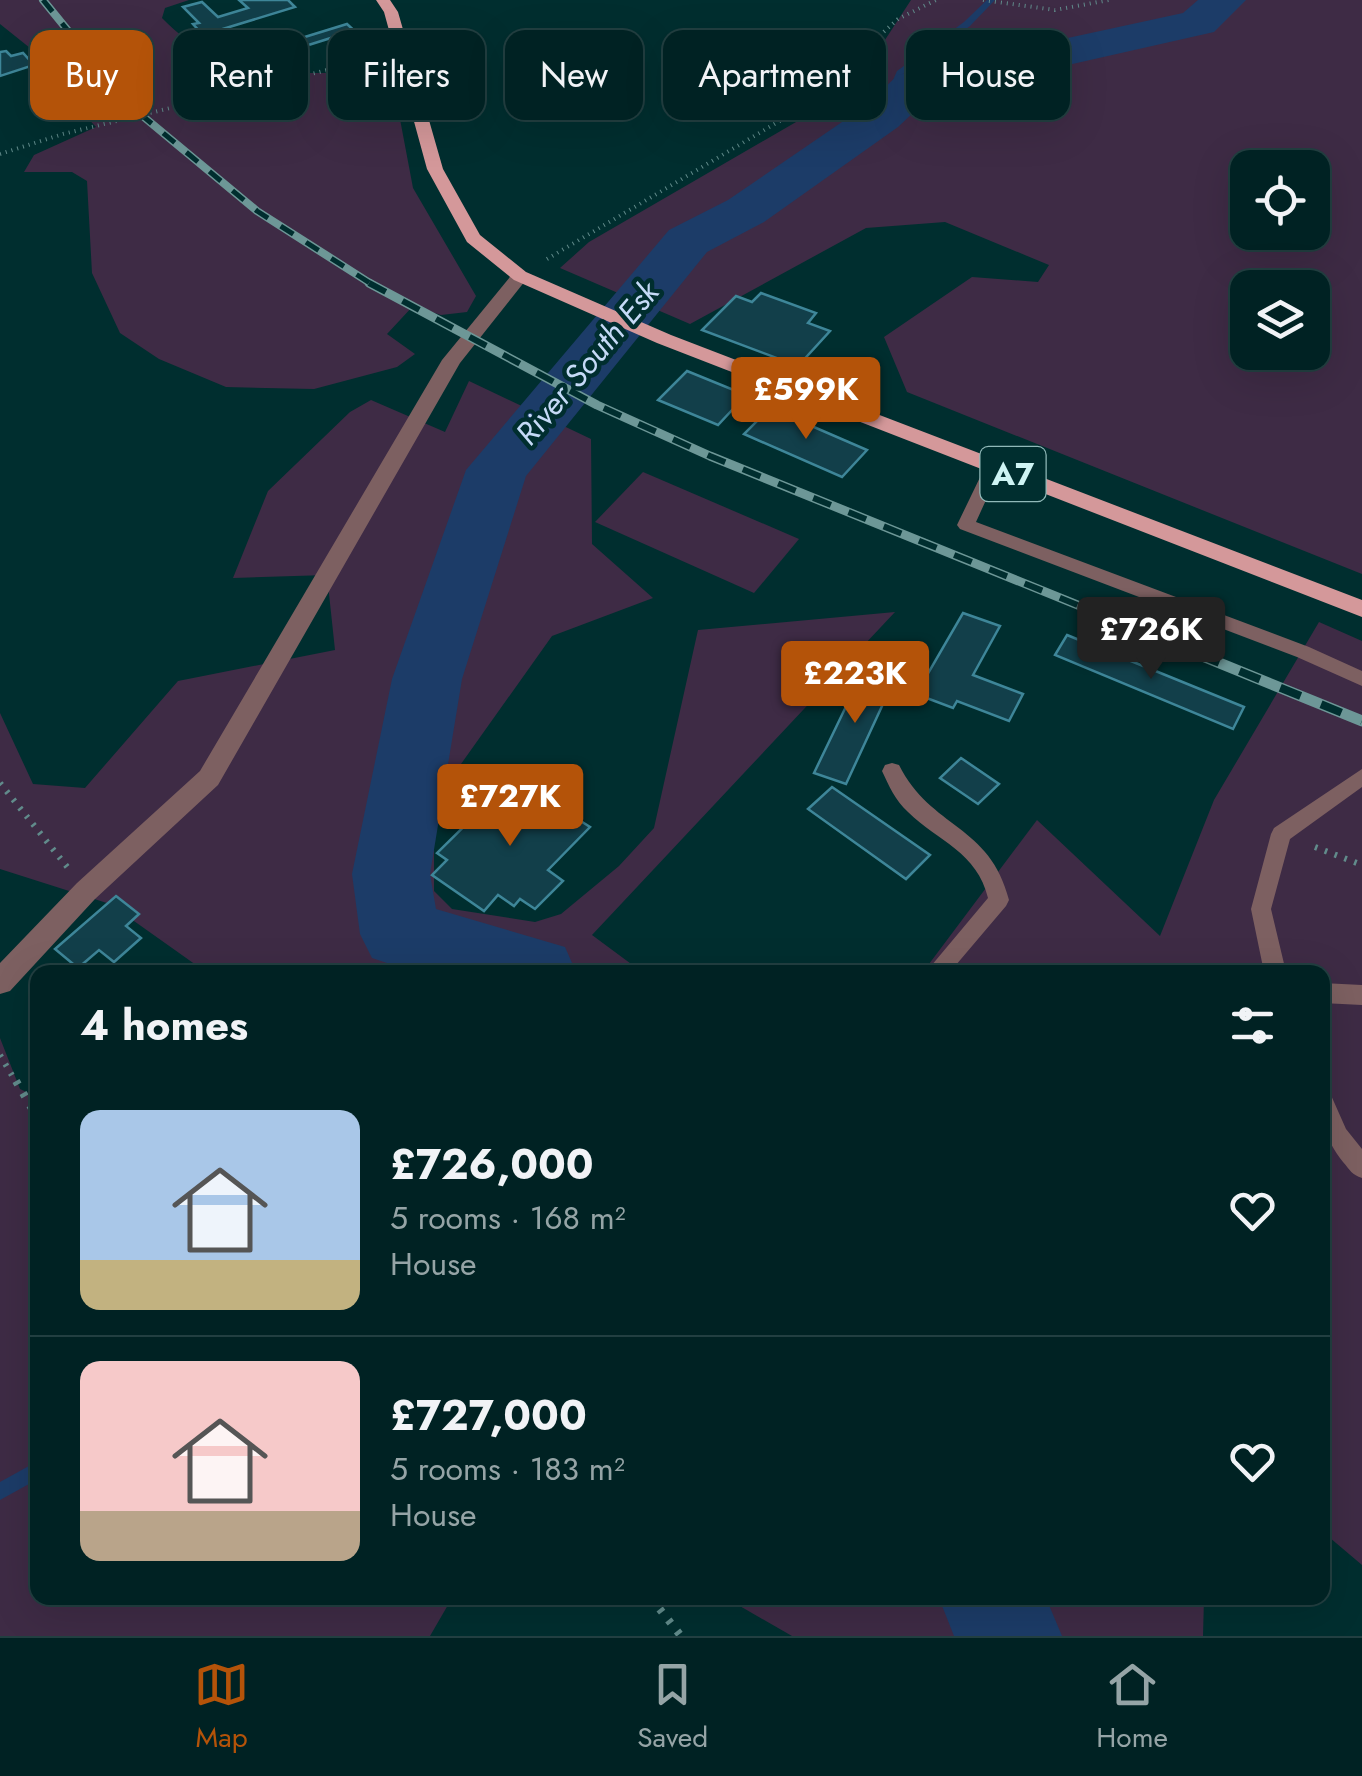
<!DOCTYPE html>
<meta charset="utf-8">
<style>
body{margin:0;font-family:Jost,sans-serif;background:#0e2f30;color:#f1f3f6;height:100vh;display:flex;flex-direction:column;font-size:38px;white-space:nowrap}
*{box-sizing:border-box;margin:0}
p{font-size:32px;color:#95a4a6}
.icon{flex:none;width:55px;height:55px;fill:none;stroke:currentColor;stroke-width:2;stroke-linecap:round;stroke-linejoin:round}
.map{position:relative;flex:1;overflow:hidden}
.drawer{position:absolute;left:30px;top:965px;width:1300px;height:640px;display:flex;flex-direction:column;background:#002223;border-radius:20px;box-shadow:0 10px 40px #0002,0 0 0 2px #223f41}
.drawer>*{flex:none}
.top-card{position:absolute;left:30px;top:30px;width:1302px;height:90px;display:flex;gap:20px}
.fabs{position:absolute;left:1230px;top:150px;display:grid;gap:20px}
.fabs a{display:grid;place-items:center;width:100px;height:100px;border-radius:20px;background:#002223;box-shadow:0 10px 40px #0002,0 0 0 2px #223f41;font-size:50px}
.price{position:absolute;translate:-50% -85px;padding:0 22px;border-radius:10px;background:#b45309;color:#fff;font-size:32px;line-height:65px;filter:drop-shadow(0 2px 5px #0008)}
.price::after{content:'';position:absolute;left:50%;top:60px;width:30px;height:22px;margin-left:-15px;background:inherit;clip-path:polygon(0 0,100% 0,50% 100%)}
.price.current{background:#222;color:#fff}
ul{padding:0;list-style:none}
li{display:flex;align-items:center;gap:30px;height:250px;padding:0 50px}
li+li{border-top:2px solid #223f41}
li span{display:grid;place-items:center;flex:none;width:280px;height:200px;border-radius:20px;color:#555}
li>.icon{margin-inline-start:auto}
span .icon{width:120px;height:120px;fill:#fffc;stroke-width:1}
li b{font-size:42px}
h2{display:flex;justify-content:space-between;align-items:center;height:120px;padding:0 50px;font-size:42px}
.pill{padding:0 35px;border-radius:20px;background:#002223;box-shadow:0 10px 40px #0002,0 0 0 2px #223f41;font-size:35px;line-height:90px}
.pill.current{background:#b45309;color:#fff}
.tab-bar{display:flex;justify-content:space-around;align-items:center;height:140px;border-top:2px solid #223f41;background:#002223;font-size:28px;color:#95a4a6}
.tab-bar a{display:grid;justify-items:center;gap:5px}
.tab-bar .current{color:#b45309}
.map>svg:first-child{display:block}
</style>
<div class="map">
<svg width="1362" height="1636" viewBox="0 0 1362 1636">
<rect width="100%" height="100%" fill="#002e2f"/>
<!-- green -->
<g fill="#3e2b45" fill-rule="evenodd">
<path d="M0,0H189L165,8L162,18C217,73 259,73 333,73C355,73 373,70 393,82L413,188L476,296L467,312L441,315L413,306L387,334L415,354L397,367L314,389L226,387L159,359L120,333L92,273L87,181L72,172H24L34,155L96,127L62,91L45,60L0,24Z"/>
<path d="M911,0H1362V574L907,392L884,337L972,277L1038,282L1049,265L945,222L866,228L690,324L560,268L589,242L853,89ZM1248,168H1312V232H1248ZM1248,288H1312V352H1248Z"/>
<polygon points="469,381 591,439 592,544 653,598 552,636 434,802 434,891 452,909 535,922 561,914 619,866 654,828 698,630 895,612 592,935 642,972 191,972 196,965 110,904 0,869 0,713 33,784 85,788 178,681 335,650 327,575 233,578 268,491 350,412 371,400 445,432"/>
<polygon points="643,472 799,539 754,593 595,522"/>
<polygon points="1319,622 1362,641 1362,1565 1323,1532 1322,972 923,972 1037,820 1160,936 1214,800"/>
<polygon points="0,1038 20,1089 37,1097 38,1598 452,1598 430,1636 0,1636"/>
<polygon points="726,1598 1204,1598 1203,1636 792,1636"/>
</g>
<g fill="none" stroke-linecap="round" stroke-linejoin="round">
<!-- stream -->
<g fill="#1c3c68" fill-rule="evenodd">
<polygon points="987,0 995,0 970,26 903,74 885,117 878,119 877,117 897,71 964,22"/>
<polygon points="459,945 464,947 466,951 458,972 444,972 454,947"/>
<polygon points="38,1461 38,1479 0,1500 0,1482"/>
</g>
<!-- river -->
<g fill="#1c3c68" fill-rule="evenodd">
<polygon points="1198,0 1246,0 1214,32 931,96 898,127 764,222 707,252 526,476 462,679 430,874 436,909 565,947 576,972 414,972 372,958 360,934 352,874 392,679 466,470 669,230 728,200 864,107 898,75 1183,13"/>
<polygon points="939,1598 1046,1598 1062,1636 954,1636"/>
</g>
</g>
<!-- building -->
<g fill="#123f4a" stroke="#3e8699" stroke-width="2.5">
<polygon points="239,0 288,0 295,7 203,35 193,24 199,23 183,7 202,2 218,17 248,8"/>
<polygon points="347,24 361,37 340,43 334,37 264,59 256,52"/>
<polygon points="6,51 11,56 23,53 34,65 0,76 0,52"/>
<polygon points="761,293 816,313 808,323 830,331 798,366 702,330 736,296 752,302"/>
<polygon points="687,371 746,395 718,425 658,400"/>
<polygon points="770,408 867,450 842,477 744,434"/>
<polygon points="963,613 1000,626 973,675 1023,694 1009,721 957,701 953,708 916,694"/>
<polygon points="1067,635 1244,707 1233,729 1055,655"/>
<polygon points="865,667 895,678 846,784 814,773"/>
<polygon points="961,758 999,784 978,804 940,778"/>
<polygon points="513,778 590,827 548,870 563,881 535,909 520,899 514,906 498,895 484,911 432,875 447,860 437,853"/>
<polygon points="832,787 930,855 906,879 808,809"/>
<polygon points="116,896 139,914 126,926 141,938 114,962 99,950 78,968 55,949"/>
</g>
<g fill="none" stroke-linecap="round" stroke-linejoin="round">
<!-- path-far2 -->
<g stroke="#618b8b" stroke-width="4" stroke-dasharray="1 5" stroke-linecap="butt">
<polyline points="983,0 1055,10 1109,0"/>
<polyline points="0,154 63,134 377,58"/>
<polyline points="547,259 793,113 898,19 936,0"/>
</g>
<!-- path-far1 -->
<g stroke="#618b8b" stroke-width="6" stroke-dasharray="2.5 8" stroke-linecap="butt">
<polyline points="0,783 68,868"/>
<polyline points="1315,847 1362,865"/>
<polyline points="0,1055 17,1084"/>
</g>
<!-- path -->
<g stroke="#618b8b" stroke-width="8" stroke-dasharray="4 10" stroke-linecap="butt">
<polyline points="16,1081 38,1119"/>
<polyline points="651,1598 681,1636"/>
</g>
<!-- lane -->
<g fill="#7d6061" fill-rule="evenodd">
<polygon points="993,461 1001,467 976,522 1309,647 1362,671 1362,686 1297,657 960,529 957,525 985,467"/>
<path d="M892,763L899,765C931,829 990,824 1009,900L1006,906L950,972H926L988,898C977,852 939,842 908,812C895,800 889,786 882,771L885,765Z"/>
<polygon points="1362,769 1362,787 1290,839 1271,909 1286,972 1264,972 1251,909 1271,834 1274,828"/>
<polygon points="1322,983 1362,985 1362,1005 1322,1003"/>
<path d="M1322,1090L1330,1093L1346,1129L1362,1149V1178C1352,1175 1350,1170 1343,1162C1324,1138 1322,1121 1322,1090Z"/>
</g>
<!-- street -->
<polygon fill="#7d6061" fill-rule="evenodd" points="520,271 529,276 460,363 218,785 95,899 10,991 0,994 0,963 77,883 200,771 442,360 514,272"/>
<!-- primary -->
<polygon fill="#d4989a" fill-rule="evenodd" points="376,0 390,0 398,12 443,169 480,235 526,272 671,335 1362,600 1362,617 657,343 514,280 467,242 427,169 384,12"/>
<!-- rail-far2 casing -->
<g stroke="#6d9797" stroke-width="8">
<polyline id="rail-far2" points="43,0 127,103 257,211 373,285"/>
</g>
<!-- rail-far1 casing -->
<g stroke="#6d9797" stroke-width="9">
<polyline id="rail-far1" points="369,283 597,405 710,456 1164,640"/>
</g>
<!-- rail casing -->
<g stroke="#6d9797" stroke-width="11">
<polyline id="rail" points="1158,638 1362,721"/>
</g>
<!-- rail-far2 -->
<use href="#rail-far2" stroke="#002e2f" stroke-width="5" stroke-dasharray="15" stroke-linecap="butt"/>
<!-- rail-far1 -->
<use href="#rail-far1" stroke="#002e2f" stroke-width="6" stroke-dasharray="19" stroke-linecap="butt"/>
<!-- rail -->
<use href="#rail" stroke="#002e2f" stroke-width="8" stroke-dasharray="22" stroke-linecap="butt"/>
</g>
<g text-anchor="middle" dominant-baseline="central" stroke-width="9" stroke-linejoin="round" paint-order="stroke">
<!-- far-water labels -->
<g font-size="32" font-style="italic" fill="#c5daf7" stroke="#002e2f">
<text transform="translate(587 363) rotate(-50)">River South Esk</text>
</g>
<!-- shield labels -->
<rect fill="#002e2f" stroke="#90b9b9" stroke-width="2.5" x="980.5" y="447" width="65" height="54" rx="8"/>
<g font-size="32" font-weight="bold" fill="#cef4f4">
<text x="1013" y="474">A7</text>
</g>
</g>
</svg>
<div class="fabs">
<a><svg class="icon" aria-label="locate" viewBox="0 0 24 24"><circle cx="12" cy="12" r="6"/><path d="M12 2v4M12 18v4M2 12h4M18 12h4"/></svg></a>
<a><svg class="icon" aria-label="layers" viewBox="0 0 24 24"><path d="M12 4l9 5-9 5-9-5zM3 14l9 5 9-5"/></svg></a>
</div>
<b class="price" style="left:806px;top:442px">£599K</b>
<b class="price current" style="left:1151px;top:682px">£726K</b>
<b class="price" style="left:855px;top:726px">£223K</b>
<b class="price" style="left:510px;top:849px">£727K</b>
<div class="top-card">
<a class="pill current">Buy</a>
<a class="pill">Rent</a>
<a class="pill">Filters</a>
<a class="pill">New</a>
<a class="pill">Apartment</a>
<a class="pill">House</a>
</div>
<section class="drawer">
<h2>4 homes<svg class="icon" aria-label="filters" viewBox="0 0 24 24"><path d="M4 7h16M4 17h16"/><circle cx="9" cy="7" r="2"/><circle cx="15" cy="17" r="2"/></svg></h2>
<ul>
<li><span style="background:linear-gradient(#a9c7e8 75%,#c2b280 0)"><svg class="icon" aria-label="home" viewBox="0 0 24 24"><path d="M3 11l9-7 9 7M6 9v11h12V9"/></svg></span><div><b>£726,000</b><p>5 rooms · 168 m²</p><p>House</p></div><svg class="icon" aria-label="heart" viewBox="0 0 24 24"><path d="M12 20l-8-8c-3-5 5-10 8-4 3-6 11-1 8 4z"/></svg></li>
<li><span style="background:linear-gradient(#f6c9c9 75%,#b9a48a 0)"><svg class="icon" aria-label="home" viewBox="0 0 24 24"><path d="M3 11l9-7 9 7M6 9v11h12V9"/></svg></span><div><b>£727,000</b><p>5 rooms · 183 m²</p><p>House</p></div><svg class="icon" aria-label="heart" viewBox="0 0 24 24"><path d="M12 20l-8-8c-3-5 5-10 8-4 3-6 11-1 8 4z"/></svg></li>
</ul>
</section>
</div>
<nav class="tab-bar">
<a class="current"><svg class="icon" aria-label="map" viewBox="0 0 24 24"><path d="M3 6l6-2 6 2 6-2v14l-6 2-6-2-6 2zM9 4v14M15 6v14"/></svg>Map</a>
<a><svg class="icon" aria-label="saved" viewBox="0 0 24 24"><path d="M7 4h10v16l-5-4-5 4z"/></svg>Saved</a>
<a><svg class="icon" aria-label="home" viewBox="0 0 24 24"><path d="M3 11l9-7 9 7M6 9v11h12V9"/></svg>Home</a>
</nav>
